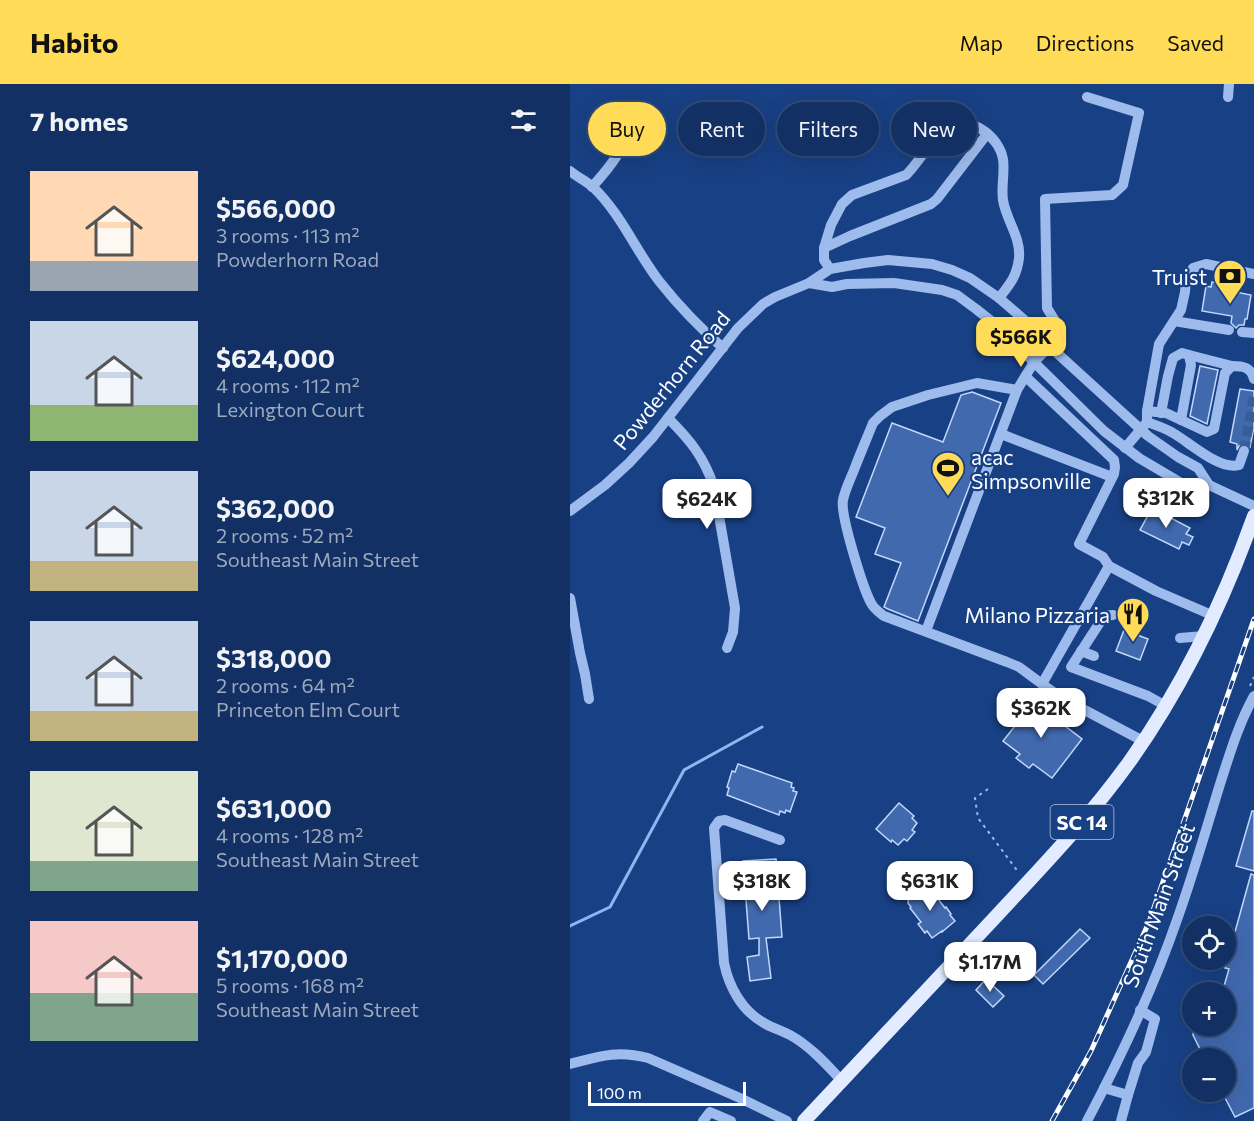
<!DOCTYPE html>
<meta charset="utf-8">
<style>
body{margin:0;font-family:Commissioner,sans-serif;background:#1f3c6c;color:#f1f3f6;height:100vh;display:flex;flex-direction:column;font-size:22px;white-space:nowrap}
*{box-sizing:border-box;margin:0}
p{font-size:20px;color:#9ca9be}
.icon{flex:none;width:33px;height:33px;fill:none;stroke:currentColor;stroke-width:2;stroke-linecap:round;stroke-linejoin:round}
.map{position:relative;flex:1;overflow:hidden}
.side{display:flex;flex-direction:column;background:#123063;width:570px}
.side>*{flex:none}
.guide{position:absolute;left:18px;top:18px;width:570px;height:54px;display:flex;gap:12px}
.controls{position:absolute;left:612px;top:832px;display:grid;gap:12px}
.controls a{display:grid;place-items:center;width:54px;height:54px;border-radius:50%;background:#123063;box-shadow:0 6px 24px #0002,0 0 0 2px #314b78;font-size:30px}
.scale{position:absolute;left:18px;bottom:15px;width:158px;box-sizing:border-box;padding-left:6px;border:3px solid #fff;border-top:0;font-size:16px;line-height:21px;white-space:nowrap;color:#fff;-webkit-text-stroke:4px #184084;paint-order:stroke}
.price{position:absolute;translate:-50% -51px;padding:0 14px;border-radius:12px;background:#fff;color:#222;font-size:20px;line-height:39px;filter:drop-shadow(0 2px 3px #0008)}
.price::after{content:'';position:absolute;left:50%;top:36px;width:18px;height:14px;margin-left:-9px;background:inherit;clip-path:polygon(0 0,100% 0,50% 100%)}
.price.current{background:#ffdb58;color:#111}
ul{padding:0;list-style:none}
li{display:flex;align-items:center;gap:18px;height:150px;padding:0 30px}
li span{display:grid;place-items:center;flex:none;width:168px;height:120px;border-radius:0px;color:#555}
li>.icon{margin-inline-start:auto}
span .icon{width:72px;height:72px;fill:#fffc;stroke-width:1}
li b{font-size:26px}
h2{display:flex;justify-content:space-between;align-items:center;height:72px;padding:0 30px;font-size:26px}
.tag{padding:0 21px;border-radius:27px;background:#123063;box-shadow:0 6px 24px #0002,0 0 0 2px #314b78;font-size:21px;line-height:54px}
.tag.current{background:#ffdb58;color:#111}
header{display:flex;align-items:center;gap:36px;box-sizing:border-box;height:84px;padding:0 30px;background:#ffdb58;color:#111}
header strong{font-size:28px}
nav{display:flex;gap:33px;margin-inline-start:auto;font-size:21px}
main{display:flex;flex:1;min-height:0}
.map>svg:first-child{display:block}
</style>
<header>
<strong>Habito</strong>
<nav><a>Map</a><a>Directions</a><a>Saved</a></nav>
</header>
<main>
<section class="side">
<h2>7 homes<svg class="icon" aria-label="filters" viewBox="0 0 24 24"><path d="M4 7h16M4 17h16"/><circle cx="9" cy="7" r="2"/><circle cx="15" cy="17" r="2"/></svg></h2>
<ul>
<li><span style="background:linear-gradient(#ffd9b3 75%,#9aa5b1 0)"><svg class="icon" aria-label="home" viewBox="0 0 24 24"><path d="M3 11l9-7 9 7M6 9v11h12V9"/></svg></span><div><b>$566,000</b><p>3 rooms · 113 m²</p><p>Powderhorn Road</p></div></li>
<li><span style="background:linear-gradient(#c9d6e8 70%,#8fb573 0)"><svg class="icon" aria-label="home" viewBox="0 0 24 24"><path d="M3 11l9-7 9 7M6 9v11h12V9"/></svg></span><div><b>$624,000</b><p>4 rooms · 112 m²</p><p>Lexington Court</p></div></li>
<li><span style="background:linear-gradient(#c9d6e8 75%,#c2b280 0)"><svg class="icon" aria-label="home" viewBox="0 0 24 24"><path d="M3 11l9-7 9 7M6 9v11h12V9"/></svg></span><div><b>$362,000</b><p>2 rooms · 52 m²</p><p>Southeast Main Street</p></div></li>
<li><span style="background:linear-gradient(#c9d6e8 75%,#c2b280 0)"><svg class="icon" aria-label="home" viewBox="0 0 24 24"><path d="M3 11l9-7 9 7M6 9v11h12V9"/></svg></span><div><b>$318,000</b><p>2 rooms · 64 m²</p><p>Princeton Elm Court</p></div></li>
<li><span style="background:linear-gradient(#dfe7d0 75%,#7fa58c 0)"><svg class="icon" aria-label="home" viewBox="0 0 24 24"><path d="M3 11l9-7 9 7M6 9v11h12V9"/></svg></span><div><b>$631,000</b><p>4 rooms · 128 m²</p><p>Southeast Main Street</p></div></li>
<li><span style="background:linear-gradient(#f6c9c9 60%,#7fa58c 0)"><svg class="icon" aria-label="home" viewBox="0 0 24 24"><path d="M3 11l9-7 9 7M6 9v11h12V9"/></svg></span><div><b>$1,170,000</b><p>5 rooms · 168 m²</p><p>Southeast Main Street</p></div></li>
</ul>
</section>
<div class="map">
<svg width="684" height="1037" viewBox="0 0 684 1037">
<rect width="100%" height="100%" fill="#184084"/>
<g fill="none" stroke-linecap="round" stroke-linejoin="round">
<!-- stream -->
<polyline stroke="#90b5ef" stroke-width="3" points="0,842 40,823 114,686 192,643"/>
</g>
<!-- building -->
<g fill="#4169ae" stroke="#c2d7f9" stroke-width="1.5">
<polygon points="642,198 651,200 651,205 681,211 677,235 675,235 674,241 669,241 666,244 661,239 662,232 632,227 636,202 641,203"/>
<polygon points="630,282 648,286 637,340 620,332"/>
<polygon points="670,305 684,307 684,343 680,363 677,360 673,360 669,362 667,366 667,360 660,358"/>
<polygon points="402,308 431,319 348,537 318,525 314,523 331,479 305,470 315,444 286,433 322,339 373,358 391,311"/>
<polygon points="582,424 620,444 616,450 623,453 619,461 612,458 609,465 570,446"/>
<polygon points="554,546 578,555 570,576 546,567"/>
<polygon points="462,617 512,655 482,694 463,680 459,684 446,674 450,670 433,657 445,642 437,636 448,622 454,627"/>
<polygon points="168,680 222,699 221,703 224,704 223,707 227,708 220,728 216,726 215,729 210,727 209,731 157,711 159,704 157,703 162,687 165,688"/>
<polygon points="329,719 344,732 342,734 347,739 342,746 345,748 337,757 334,755 328,761 322,756 321,758 306,745"/>
<polygon points="682,727 684,727 684,787 666,782"/>
<polygon points="206,775 212,853 196,854 201,894 180,897 177,873 189,871 189,854 179,855 173,777"/>
<polygon points="681,790 684,791 684,1024 665,1033 652,1008 656,1008 656,975 635,975 623,951 624,942 656,942 656,909 652,909 659,885 655,884"/>
<polygon points="347,803 356,805 359,809 362,807 375,824 376,823 381,830 380,831 385,837 372,848 372,847 362,854 357,847 355,849 348,840 351,838 340,824 341,823 338,819 339,810"/>
<polygon points="510,845 520,854 473,900 464,891"/>
<polygon points="416,895 434,912 423,923 406,906"/>
</g>
<g fill="none" stroke-linecap="round" stroke-linejoin="round">
<!-- minor-tunnel -->
<polyline stroke="#3b5d96" stroke-width="10" stroke-dasharray="10 5" stroke-linecap="butt" points="674,367 684,312"/>
<!-- path -->
<g stroke="#9dbbec" stroke-width="2" stroke-dasharray="3 4.5" stroke-linecap="butt">
<polyline points="680,602 684,593"/>
<polyline points="418,705 405,714 408,734 449,789"/>
</g>
<!-- minor -->
<g stroke="#9dbbec" stroke-width="10">
<polyline points="658,13 659,0"/>
<path d="M0,87C7,93 16,97 23,103C51,130 66,167 89,197C108,221 130,244 153,264"/>
<path d="M22,103C40,83 57,63 60,35"/>
<polyline points="254,164 280,152 361,120 367,115 417,50"/>
<path d="M260,185L254,176V164L261,141L272,120L282,111L336,91C348,80 366,48 378,42C400,31 429,52 433,75C435,88 431,103 433,116C436,136 451,153 449,174C447,192 440,200 429,214"/>
<polyline points="239,199 262,203 277,200 324,199 372,206 387,211 406,225 425,240 534,347 569,374 618,403 639,401 684,422"/>
<polyline points="604,237 659,246"/>
<polyline points="672,248 684,249"/>
<polyline points="474,255 487,240 477,224 475,115 542,111 553,101 569,29 517,13"/>
<polyline points="619,271 662,282"/>
<polyline points="456,293 544,376 545,383 544,390 509,460 533,473 539,482"/>
<path d="M577,327L596,329L637,348L644,345L655,289L662,282C673,282 681,283 684,295"/>
<polyline points="591,329 598,292 603,274 612,269 619,271 621,281 611,336"/>
<path d="M98,334C120,356 134,373 144,403L165,524L163,548L157,564"/>
<path d="M577,338C585,341 595,344 603,349C619,358 650,387 669,381L674,367"/>
<polyline points="431,350 542,393"/>
<polyline points="555,364 577,338 577,327 589,260 611,226 615,208 616,194 623,184 636,180 684,190"/>
<polyline points="0,427 35,401 59,379 83,353 168,244 193,220 205,213 239,199 260,185 294,179 318,176 362,180 382,186 400,194 429,214 459,240 488,270 578,352 608,373 628,384 639,401"/>
<polyline points="0,514 10,569 15,590 19,615"/>
<polyline points="543,531 534,532 501,583 578,612 596,622"/>
<polyline points="356,547 447,306"/>
<polyline points="610,554 634,552"/>
<polyline points="511,567 524,572"/>
<path d="M472,600L449,583L437,578L314,532C309,528 304,525 301,519C293,504 270,431 273,416C275,406 280,396 284,386C290,370 297,354 303,339L310,332L322,323L358,311L407,299L447,306L464,278L480,262"/>
<polyline points="573,657 492,614 472,600 539,482 586,507 644,532"/>
<path d="M210,756L155,736L149,737L144,744L154,879C159,903 172,927 194,939C202,944 211,946 220,951C240,962 256,980 272,997"/>
<path d="M0,980C30,972 47,966 78,974L170,1014L217,1037"/>
<polyline points="534,1004 558,1011 551,1037"/>
<polyline points="558,1011 568,979 576,968 585,935 570,926"/>
<polyline points="133,1037 140,1028 161,1037"/>
<path d="M517,1037C552,971 584,903 608,833C624,788 637,742 651,697C660,669 669,639 684,612"/>
</g>
<!-- major -->
<path stroke="#e2ebff" stroke-width="14" d="M234,1037C295,972 356,907 417,842C466,789 517,737 560,677C613,602 653,519 684,432"/>
<!-- rail casing -->
<g stroke="#fff" stroke-width="5">
<polyline id="rail" points="482,1037 521,967 579,838 684,535"/>
</g>
<!-- rail -->
<use href="#rail" stroke="#184084" stroke-width="3" stroke-dasharray="9" stroke-linecap="butt"/>
</g>
<!-- icons -->
<defs>
<g id="bank-pin" transform="scale(1.725)"><path d="M0 17L-7.5 6A9.5 9.5 0 1 1 7.5 6Z" fill="#ffdb58" stroke="#184084"/><path d="M-6-4H6V4H-6ZM0-2.3a2.3 2.3 0 1 0 0 4.6a2.3 2.3 0 1 0 0-4.6Z" fill="#111"/></g>
<g id="stadium-pin" transform="scale(1.725)"><path d="M0 17L-7.5 6A9.5 9.5 0 1 1 7.5 6Z" fill="#ffdb58" stroke="#184084"/><path d="M0-5a6.5 5 0 1 0 0 10a6.5 5 0 1 0 0-10ZM-3.5-1.8h7v3.6h-7Z" fill="#111"/></g>
<g id="restaurant-pin" transform="scale(1.725)"><path d="M0 17L-7.5 6A9.5 9.5 0 1 1 7.5 6Z" fill="#ffdb58" stroke="#184084"/><path d="M-5-6h1v4h1v-4h1v4h1v-4h1v5L-1.5 .5V6h-2V.5L-5-1ZM5-6V6H3V1.5H1.5Q1.5-4 5-6Z" fill="#111"/></g>
</defs>
<g fill-rule="evenodd">
<use href="#bank-pin" x="660" y="192"/>
<use href="#stadium-pin" x="378" y="384"/>
<use href="#restaurant-pin" x="563" y="530"/>
</g>
<g text-anchor="middle" dominant-baseline="central" stroke-width="4.5" stroke-linejoin="round" paint-order="stroke">
<!-- shield labels -->
<rect fill="#184084" stroke="#bac6da" stroke-width="1.5" x="480.5" y="721" width="63" height="34" rx="4.5"/>
<g font-size="20" font-weight="bold" fill="#fff">
<text x="512" y="738">SC 14</text>
</g>
<!-- poi labels -->
<g font-size="21" fill="#fff" stroke="#184084" text-anchor="end">
<text x="637" y="192">Truist</text>
<text x="401" y="372" text-anchor="start">acac<tspan x="401" dy="24">Simpsonville</tspan></text>
<text x="540" y="530">Milano Pizzaria</text>
</g>
<!-- street labels -->
<g font-size="21" fill="#fff" stroke="#184084">
<text transform="translate(101 296) rotate(-51)">Powderhorn Road</text>
<text transform="translate(588 821) rotate(-70)">South Main Street</text>
</g>
</g>
</svg>
<div class="controls">
<a><svg class="icon" aria-label="locate" viewBox="0 0 24 24"><circle cx="12" cy="12" r="6"/><path d="M12 2v4M12 18v4M2 12h4M18 12h4"/></svg></a>
<a>+</a>
<a>−</a>
</div>
<div class="scale">100 m</div>
<b class="price current" style="left:451px;top:284px">$566K</b>
<b class="price" style="left:596px;top:445px">$312K</b>
<b class="price" style="left:137px;top:446px">$624K</b>
<b class="price" style="left:471px;top:655px">$362K</b>
<b class="price" style="left:192px;top:828px">$318K</b>
<b class="price" style="left:360px;top:828px">$631K</b>
<b class="price" style="left:420px;top:909px">$1.17M</b>
<div class="guide">
<a class="tag current">Buy</a>
<a class="tag">Rent</a>
<a class="tag">Filters</a>
<a class="tag">New</a>
</div>
</div>
</main>
